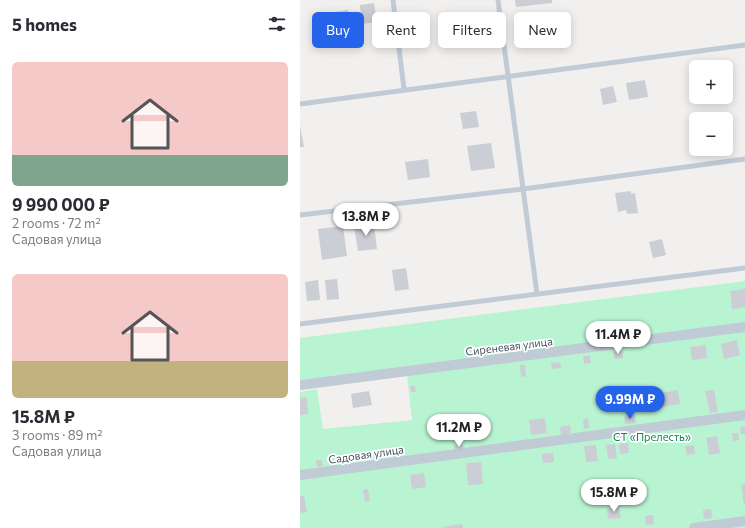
<!DOCTYPE html>
<meta charset="utf-8">
<style>
body{margin:0;font-family:Commissioner,sans-serif;background:#f2f2f3;color:#2b2b33;height:100vh;display:flex;flex-direction:column;font-size:15px;white-space:nowrap}
*{box-sizing:border-box;margin:0}
p{font-size:13px;color:#7c7c81}
.icon{flex:none;width:22px;height:22px;fill:none;stroke:currentColor;stroke-width:2;stroke-linecap:round;stroke-linejoin:round}
.map{position:relative;flex:1;overflow:hidden}
.panel{display:flex;flex-direction:column;background:#fff;width:300px}
.panel>*{flex:none}
.banner{position:absolute;left:12px;top:12px;width:373px;height:36px;display:flex;gap:8px}
.controls{position:absolute;left:389px;top:60px;display:grid;gap:8px}
.controls a{display:grid;place-items:center;width:44px;height:44px;border-radius:6px;background:#fff;box-shadow:0 2px 10px #0003;font-size:20px}
.price{position:absolute;translate:-50% -34px;padding:0 9px;border-radius:14px;background:#fff;color:#222;font-size:13px;line-height:26px;filter:drop-shadow(0 1px 2px #0008)}
.price::after{content:'';position:absolute;left:50%;top:24px;width:12px;height:9px;margin-left:-6px;background:inherit;clip-path:polygon(0 0,100% 0,50% 100%)}
.price.current{background:#2563eb;color:#fff}
ul{padding:0;list-style:none}
li{display:grid;align-content:center;gap:8px;height:212px;padding:0 12px}
li span{display:grid;place-items:center;height:124px;border-radius:6px;color:#555}
li>.icon{margin-inline-start:auto}
span .icon{width:72px;height:72px;fill:#fffc;stroke-width:1}
li b{font-size:17px}
h2{display:flex;justify-content:space-between;align-items:center;height:48px;padding:0 12px;font-size:17px}
.tag{padding:0 14px;border-radius:6px;background:#fff;box-shadow:0 2px 10px #0003;font-size:14px;line-height:36px}
.tag.current{background:#2563eb;color:#fff}
main{display:flex;flex:1;min-height:0}
.map>svg:first-child{display:block}
</style>
<main>
<section class="panel">
<h2>5 homes<svg class="icon" aria-label="filters" viewBox="0 0 24 24"><path d="M4 7h16M4 17h16"/><circle cx="9" cy="7" r="2"/><circle cx="15" cy="17" r="2"/></svg></h2>
<ul>
<li><span style="background:linear-gradient(#f6c9c9 75%,#7fa58c 0)"><svg class="icon" aria-label="home" viewBox="0 0 24 24"><path d="M3 11l9-7 9 7M6 9v11h12V9"/></svg></span><div><b>9 990 000 ₽</b><p>2 rooms · 72 m²</p><p>Садовая улица</p></div></li>
<li><span style="background:linear-gradient(#f6c9c9 70%,#c2b280 0)"><svg class="icon" aria-label="home" viewBox="0 0 24 24"><path d="M3 11l9-7 9 7M6 9v11h12V9"/></svg></span><div><b>15.8M ₽</b><p>3 rooms · 89 m²</p><p>Садовая улица</p></div></li>
</ul>
</section>
<div class="map">
<svg width="445" height="528" viewBox="0 0 445 528">
<rect width="100%" height="100%" fill="#f2efef"/>
<!-- green -->
<g fill="#b9f4d2">
<polygon points="445,281 445,324 0,380 0,338"/>
<polygon points="445,331 445,528 0,528 0,392 17,389 23,429 112,420 107,375"/>
</g>
<!-- building -->
<g fill="#cbced4">
<polygon points="215,0 252,0 252,3 216,7"/>
<polygon points="74,3 77,22 62,24 60,5"/>
<polygon points="48,10 50,27 31,29 29,13"/>
<polygon points="345,80 348,97 329,100 326,83"/>
<polygon points="313,86 317,102 303,105 300,89"/>
<polygon points="176,111 179,127 163,129 160,113"/>
<polygon points="0,126 4,147 0,147"/>
<polygon points="191,143 195,168 171,171 167,146"/>
<polygon points="128,159 130,177 108,180 105,162"/>
<polygon points="331,191 331,194 335,193 338,213 327,214 326,210 318,212 315,193"/>
<polygon points="74,224 77,249 58,251 54,226"/>
<polygon points="43,226 47,256 22,260 18,229"/>
<polygon points="362,239 366,255 353,258 349,242"/>
<polygon points="106,268 109,289 95,291 92,270"/>
<polygon points="37,279 39,299 27,300 25,280"/>
<polygon points="18,280 20,300 7,301 5,282"/>
<polygon points="445,289 445,307 432,309 430,291"/>
<polygon points="437,340 440,355 424,359 421,344"/>
<polygon points="406,345 407,358 392,360 390,347"/>
<polygon points="322,351 323,358 314,359 314,352"/>
<polygon points="283,356 290,356 291,363 284,364"/>
<polygon points="260,362 261,368 252,369 251,363"/>
<polygon points="220,365 225,365 226,376 221,377"/>
<polygon points="110,386 115,386 116,392 111,392"/>
<polygon points="378,390 380,404 358,408 356,394"/>
<polygon points="414,390 418,412 410,413 405,391"/>
<polygon points="69,391 72,405 53,408 51,394"/>
<polygon points="7,397 8,414 0,415 0,398"/>
<polygon points="335,415 336,423 325,424 324,417"/>
<polygon points="245,418 247,433 231,435 229,420"/>
<polygon points="288,418 289,428 284,429 283,419"/>
<polygon points="270,425 271,433 261,435 260,427"/>
<polygon points="445,426 445,434 441,434 440,427"/>
<polygon points="432,433 438,433 439,440 433,441"/>
<polygon points="417,436 420,453 409,455 406,438"/>
<polygon points="328,443 329,453 320,454 319,444"/>
<polygon points="315,444 317,458 308,459 306,445"/>
<polygon points="163,445 164,450 155,451 154,446"/>
<polygon points="296,445 298,461 286,462 284,446"/>
<polygon points="394,445 395,454 387,455 385,446"/>
<polygon points="98,446 98,455 91,456 90,447"/>
<polygon points="253,453 254,462 243,463 242,454"/>
<polygon points="16,460 22,460 23,466 17,467"/>
<polygon points="181,462 183,484 168,485 166,463"/>
<polygon points="124,473 126,487 112,489 110,475"/>
<polygon points="445,484 445,504 444,504 441,485"/>
<polygon points="68,489 70,501 65,502 63,490"/>
<polygon points="0,496 4,496 7,512 0,513"/>
<polygon points="319,507 321,518 308,519 307,509"/>
<polygon points="411,509 412,518 404,519 403,510"/>
<polygon points="353,515 354,524 346,525 345,516"/>
<polygon points="162,524 163,528 143,528 143,527"/>
</g>
<g fill="none" stroke-linecap="round" stroke-linejoin="round">
<!-- lane -->
<g stroke="#c1cbd6" stroke-width="5">
<polyline points="93,0 104,89"/>
<polyline points="198,0 237,294"/>
<polyline points="0,104 445,45"/>
<polyline points="0,215 223,189 445,159"/>
<polyline points="0,324 445,268"/>
</g>
<!-- street -->
<g stroke="#c1cbd6" stroke-width="10">
<polyline points="0,385 445,327"/>
<polyline points="0,475 445,415"/>
<polyline points="394,528 445,521"/>
</g>
</g>
<g text-anchor="middle" dominant-baseline="central" stroke-width="3.5" stroke-linejoin="round" paint-order="stroke">
<!-- street labels -->
<g font-size="11" fill="#45525f" stroke="#fff">
<text transform="translate(209 346) rotate(-7)">Сиреневая улица</text>
<text transform="translate(66 454) rotate(-8)">Садовая улица</text>
</g>
<!-- park labels -->
<g font-size="11" fill="#0d844c" stroke="#fff">
<text x="352" y="436">СТ «Прелесть»</text>
</g>
</g>
</svg>
<div class="controls">
<a>+</a>
<a>−</a>
</div>
<b class="price" style="left:66px;top:237px">13.8M ₽</b>
<b class="price" style="left:318px;top:355px">11.4M ₽</b>
<b class="price current" style="left:330px;top:420px">9.99M ₽</b>
<b class="price" style="left:159px;top:448px">11.2M ₽</b>
<b class="price" style="left:314px;top:513px">15.8M ₽</b>
<div class="banner">
<a class="tag current">Buy</a>
<a class="tag">Rent</a>
<a class="tag">Filters</a>
<a class="tag">New</a>
</div>
</div>
</main>
